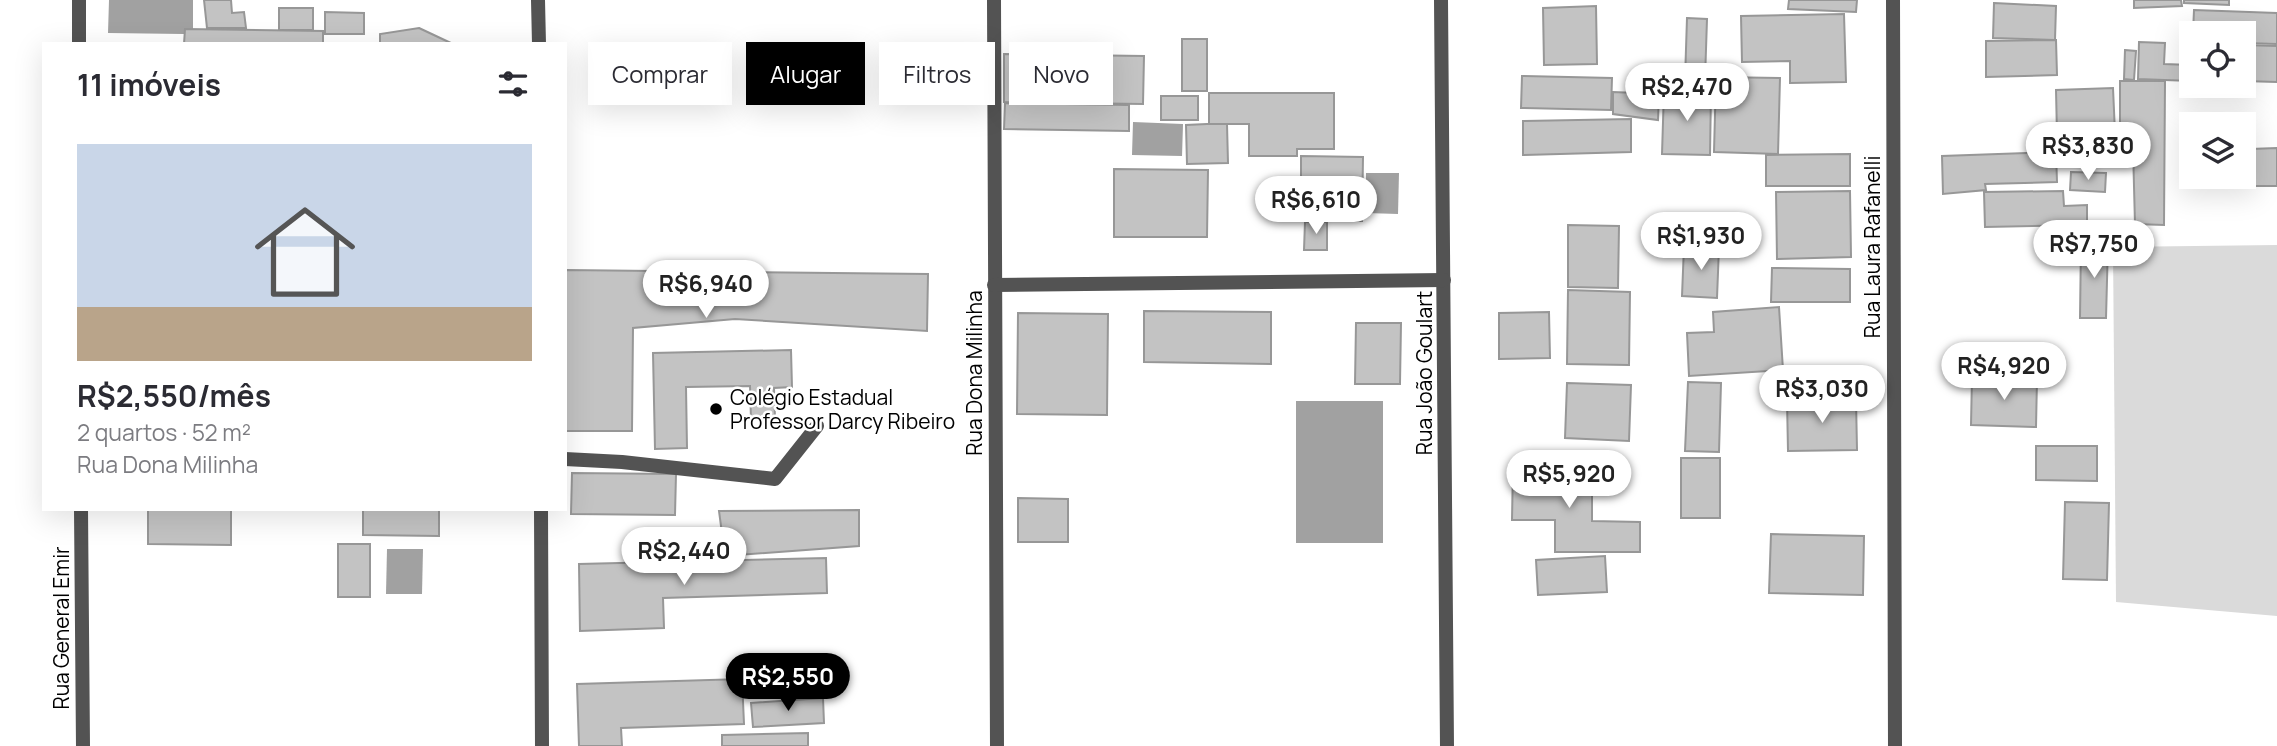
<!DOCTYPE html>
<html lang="pt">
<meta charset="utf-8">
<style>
body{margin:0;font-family:Manrope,sans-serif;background:#f7f7f7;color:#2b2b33;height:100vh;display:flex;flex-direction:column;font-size:26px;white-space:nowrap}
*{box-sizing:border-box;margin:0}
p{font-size:23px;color:#7c7c81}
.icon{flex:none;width:38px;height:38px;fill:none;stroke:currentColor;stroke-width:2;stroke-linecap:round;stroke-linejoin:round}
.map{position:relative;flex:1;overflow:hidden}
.panel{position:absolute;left:42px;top:42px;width:525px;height:469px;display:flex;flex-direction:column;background:#fff;border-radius:0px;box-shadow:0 7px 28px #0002}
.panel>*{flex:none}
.top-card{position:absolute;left:588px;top:42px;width:665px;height:63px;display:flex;gap:14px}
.fabs{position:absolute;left:2179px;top:21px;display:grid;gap:14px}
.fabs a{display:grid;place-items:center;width:77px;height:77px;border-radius:0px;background:#fff;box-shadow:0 7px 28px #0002;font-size:35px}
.price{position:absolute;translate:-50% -60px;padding:0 16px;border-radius:24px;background:#fff;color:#222;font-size:23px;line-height:46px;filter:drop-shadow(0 2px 4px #0008)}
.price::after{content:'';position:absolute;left:50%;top:42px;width:21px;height:16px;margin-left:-10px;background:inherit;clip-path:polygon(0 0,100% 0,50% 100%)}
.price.current{background:#000;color:#fff}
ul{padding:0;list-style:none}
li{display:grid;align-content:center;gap:14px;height:371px;padding:0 35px}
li+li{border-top:2px solid #e1e1e2}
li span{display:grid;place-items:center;height:217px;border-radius:0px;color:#555}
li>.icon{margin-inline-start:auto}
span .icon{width:126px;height:126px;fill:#fffc;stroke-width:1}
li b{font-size:30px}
h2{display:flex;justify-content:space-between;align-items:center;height:84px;padding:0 35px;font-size:30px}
.tag{padding:0 24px;border-radius:0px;background:#fff;box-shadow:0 7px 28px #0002;font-size:24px;line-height:63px}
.tag.current{background:#000;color:#fff}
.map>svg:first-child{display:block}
</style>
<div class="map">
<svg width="2277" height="746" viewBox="0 0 2277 746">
<rect width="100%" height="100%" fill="#fff"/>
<!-- green -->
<polygon fill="#dadada" points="2277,245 2277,616 2116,602 2113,247"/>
<!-- water -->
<g fill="#a1a1a1">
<polygon points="109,0 193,0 193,29 184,29 184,34 108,33"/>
<polygon points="1133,122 1183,124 1182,156 1132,155"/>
<polygon points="1366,173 1399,173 1398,214 1366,213"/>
<rect x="1296" y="401" width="87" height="142"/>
<polygon points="387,549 423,549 422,594 386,594"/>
</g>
<!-- building -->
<g fill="#c3c3c3" stroke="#979797" stroke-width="2">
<polygon points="204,0 231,0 232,13 244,12 246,28 207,28"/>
<polygon points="1789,0 1857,0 1856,12 1788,9"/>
<polygon points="2134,0 2181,0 2182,6 2134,8"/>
<polygon points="2184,0 2229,0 2229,5 2184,3"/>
<polygon points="1994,3 2056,6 2055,40 1993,38"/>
<polygon points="1596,6 1597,64 1544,65 1543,8"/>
<rect x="279" y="8" width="34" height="22"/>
<polygon points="2194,10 2277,13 2277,44 2244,43 2244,33 2193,33"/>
<polygon points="325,12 364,13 364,34 325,34"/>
<polygon points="1844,14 1846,82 1790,83 1790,61 1742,62 1741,16"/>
<polygon points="1687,18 1707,19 1705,80 1685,80"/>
<polygon points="419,28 453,44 380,44 380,34"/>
<polygon points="185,29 323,31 323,44 184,44"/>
<rect x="1182" y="39" width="25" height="52"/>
<polygon points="2056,40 2057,75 1986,77 1986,41"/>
<polygon points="2139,42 2165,43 2164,64 2191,65 2191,81 2138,79"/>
<polygon points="2244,45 2277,46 2277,82 2244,81"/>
<polygon points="2125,50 2136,51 2134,80 2124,79"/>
<polygon points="1004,54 1144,56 1143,104 1004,102"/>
<polygon points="1522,76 1612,78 1611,110 1521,108"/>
<polygon points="1716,77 1780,78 1778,154 1714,152"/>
<polygon points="2120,81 2165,81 2164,225 2135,224 2133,148 2120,148"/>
<polygon points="2113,88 2115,133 2057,135 2056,90"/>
<polygon points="1664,90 1711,91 1710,155 1662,154"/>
<polygon points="1613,92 1659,94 1658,120 1613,114"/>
<polygon points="1209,93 1334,93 1334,149 1297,149 1297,156 1249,156 1249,124 1209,124"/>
<rect x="1161" y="96" width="37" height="24"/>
<polygon points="1005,103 1129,105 1129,131 1004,129"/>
<polygon points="1631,119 1631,152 1523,155 1523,121"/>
<polygon points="1207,124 1227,124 1228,163 1187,164 1186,125"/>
<polygon points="2277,148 2277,186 2252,186 2251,149"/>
<polygon points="2181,151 2191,151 2191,177 2242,177 2242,181 2182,182"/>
<polygon points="2056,152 2057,182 1985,184 1986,190 1943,194 1942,156"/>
<polygon points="1850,154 1850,186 1766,186 1766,155"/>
<polygon points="1301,156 1363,157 1362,221 1301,221"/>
<polygon points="1114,169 1208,170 1207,237 1114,237"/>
<polygon points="2071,172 2106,173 2105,192 2070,190"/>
<polygon points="1850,191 1851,257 1777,259 1776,192"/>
<polygon points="2063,191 2064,206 2087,205 2087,225 1985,227 1984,192"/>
<polygon points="1305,222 1327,222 1327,250 1304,250"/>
<polygon points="1568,225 1619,226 1618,288 1568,287"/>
<polygon points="2081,243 2108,243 2106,318 2080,318"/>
<polygon points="1684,246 1719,247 1717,298 1682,296"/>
<polygon points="1772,268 1850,269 1850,302 1771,302"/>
<polygon points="566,270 928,274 927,331 735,319 633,328 632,431 565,431"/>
<polygon points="1568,290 1630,292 1629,365 1567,364"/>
<polygon points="1779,307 1783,370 1689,376 1687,333 1714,332 1713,312"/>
<polygon points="1144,311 1271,312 1271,364 1144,362"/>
<polygon points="1549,312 1550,358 1499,359 1499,313"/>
<polygon points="1018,313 1108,314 1107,415 1017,414"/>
<polygon points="1356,323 1401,323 1400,384 1355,384"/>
<polygon points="791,350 792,387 774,388 775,418 751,419 750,386 686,387 687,448 655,449 653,353"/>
<polygon points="1972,377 2037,379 2036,427 1971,425"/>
<polygon points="1688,382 1721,383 1719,452 1685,451"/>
<polygon points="1567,383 1631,385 1629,441 1565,438"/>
<polygon points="1856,399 1857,450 1788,451 1787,400"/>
<polygon points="2036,446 2097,446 2097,481 2036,480"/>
<rect x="1681" y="458" width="39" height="60"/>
<polygon points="1513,466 1592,466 1592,521 1640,522 1640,552 1555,552 1555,520 1512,520"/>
<polygon points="572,473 676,474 675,515 571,514"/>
<polygon points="1018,498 1068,499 1068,542 1018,542"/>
<polygon points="2065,502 2109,503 2107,580 2063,579"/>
<polygon points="148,509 231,509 231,545 148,544"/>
<polygon points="363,509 439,509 439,536 363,535"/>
<polygon points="859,510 859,546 725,556 719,511"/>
<polygon points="1771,534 1864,536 1863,595 1769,593"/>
<rect x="338" y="544" width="32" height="53"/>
<polygon points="1605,556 1607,592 1538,595 1536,560"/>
<polygon points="826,558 827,593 663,598 664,628 580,631 579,564"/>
<polygon points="742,679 744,724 621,728 622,746 579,746 577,684"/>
<polygon points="823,698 824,723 753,727 751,703"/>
<polygon points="808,733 808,746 722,746 722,735"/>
</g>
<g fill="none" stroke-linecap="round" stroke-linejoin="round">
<!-- lane -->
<polyline stroke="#535353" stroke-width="14" points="565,459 622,462 775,479 817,426"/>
<!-- street -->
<g stroke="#535353" stroke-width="14">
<polyline points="79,0 79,44"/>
<polyline points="538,0 539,44"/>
<polyline points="994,0 997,746"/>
<polyline points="1441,0 1447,746"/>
<polyline points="1893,0 1895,746"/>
<polyline points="994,285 1444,280"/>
<polyline points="81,509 83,746"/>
<polyline points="541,509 542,746"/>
</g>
</g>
<!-- markers -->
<circle fill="#000" stroke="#fff" stroke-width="2.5" cx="716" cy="409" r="7"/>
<g text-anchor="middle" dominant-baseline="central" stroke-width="5" stroke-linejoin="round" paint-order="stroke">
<!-- street labels -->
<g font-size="21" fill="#000" stroke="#fff">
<text transform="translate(1872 247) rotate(-90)">Rua Laura Rafanelli</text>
<text transform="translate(974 373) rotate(-90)">Rua Dona Milinha</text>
<text transform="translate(1424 373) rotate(-90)">Rua João Goulart</text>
<text transform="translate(61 628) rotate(-90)">Rua General Emir</text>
</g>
<!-- poi labels -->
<g font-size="21" fill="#000" stroke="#fff" text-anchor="start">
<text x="730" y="397">Colégio Estadual<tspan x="730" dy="24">Professor Darcy Ribeiro</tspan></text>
</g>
</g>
</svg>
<div class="fabs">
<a><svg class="icon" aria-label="locate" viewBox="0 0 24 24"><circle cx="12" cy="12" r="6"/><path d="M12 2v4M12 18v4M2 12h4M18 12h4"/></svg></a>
<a><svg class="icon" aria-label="layers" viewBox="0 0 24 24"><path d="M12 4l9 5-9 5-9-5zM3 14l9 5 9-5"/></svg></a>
</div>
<b class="price" style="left:1687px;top:123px">R$2,470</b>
<b class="price" style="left:2088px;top:182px">R$3,830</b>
<b class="price" style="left:1316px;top:236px">R$6,610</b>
<b class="price" style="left:1701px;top:272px">R$1,930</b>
<b class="price" style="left:2094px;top:280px">R$7,750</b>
<b class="price" style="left:706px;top:320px">R$6,940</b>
<b class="price" style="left:2004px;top:402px">R$4,920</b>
<b class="price" style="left:1822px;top:425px">R$3,030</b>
<b class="price" style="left:1569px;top:510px">R$5,920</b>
<b class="price" style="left:684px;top:587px">R$2,440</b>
<b class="price current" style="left:788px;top:713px">R$2,550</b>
<div class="top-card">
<a class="tag">Comprar</a>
<a class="tag current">Alugar</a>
<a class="tag">Filtros</a>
<a class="tag">Novo</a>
</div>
<section class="panel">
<h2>11 imóveis<svg class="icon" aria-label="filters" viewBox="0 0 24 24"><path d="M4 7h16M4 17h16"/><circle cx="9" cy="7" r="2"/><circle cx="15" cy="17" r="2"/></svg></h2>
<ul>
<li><span style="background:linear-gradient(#c9d6e8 75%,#b9a48a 0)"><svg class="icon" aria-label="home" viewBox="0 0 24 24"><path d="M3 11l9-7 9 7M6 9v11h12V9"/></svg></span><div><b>R$2,550/mês</b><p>2 quartos · 52 m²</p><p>Rua Dona Milinha</p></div></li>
</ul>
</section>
</div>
